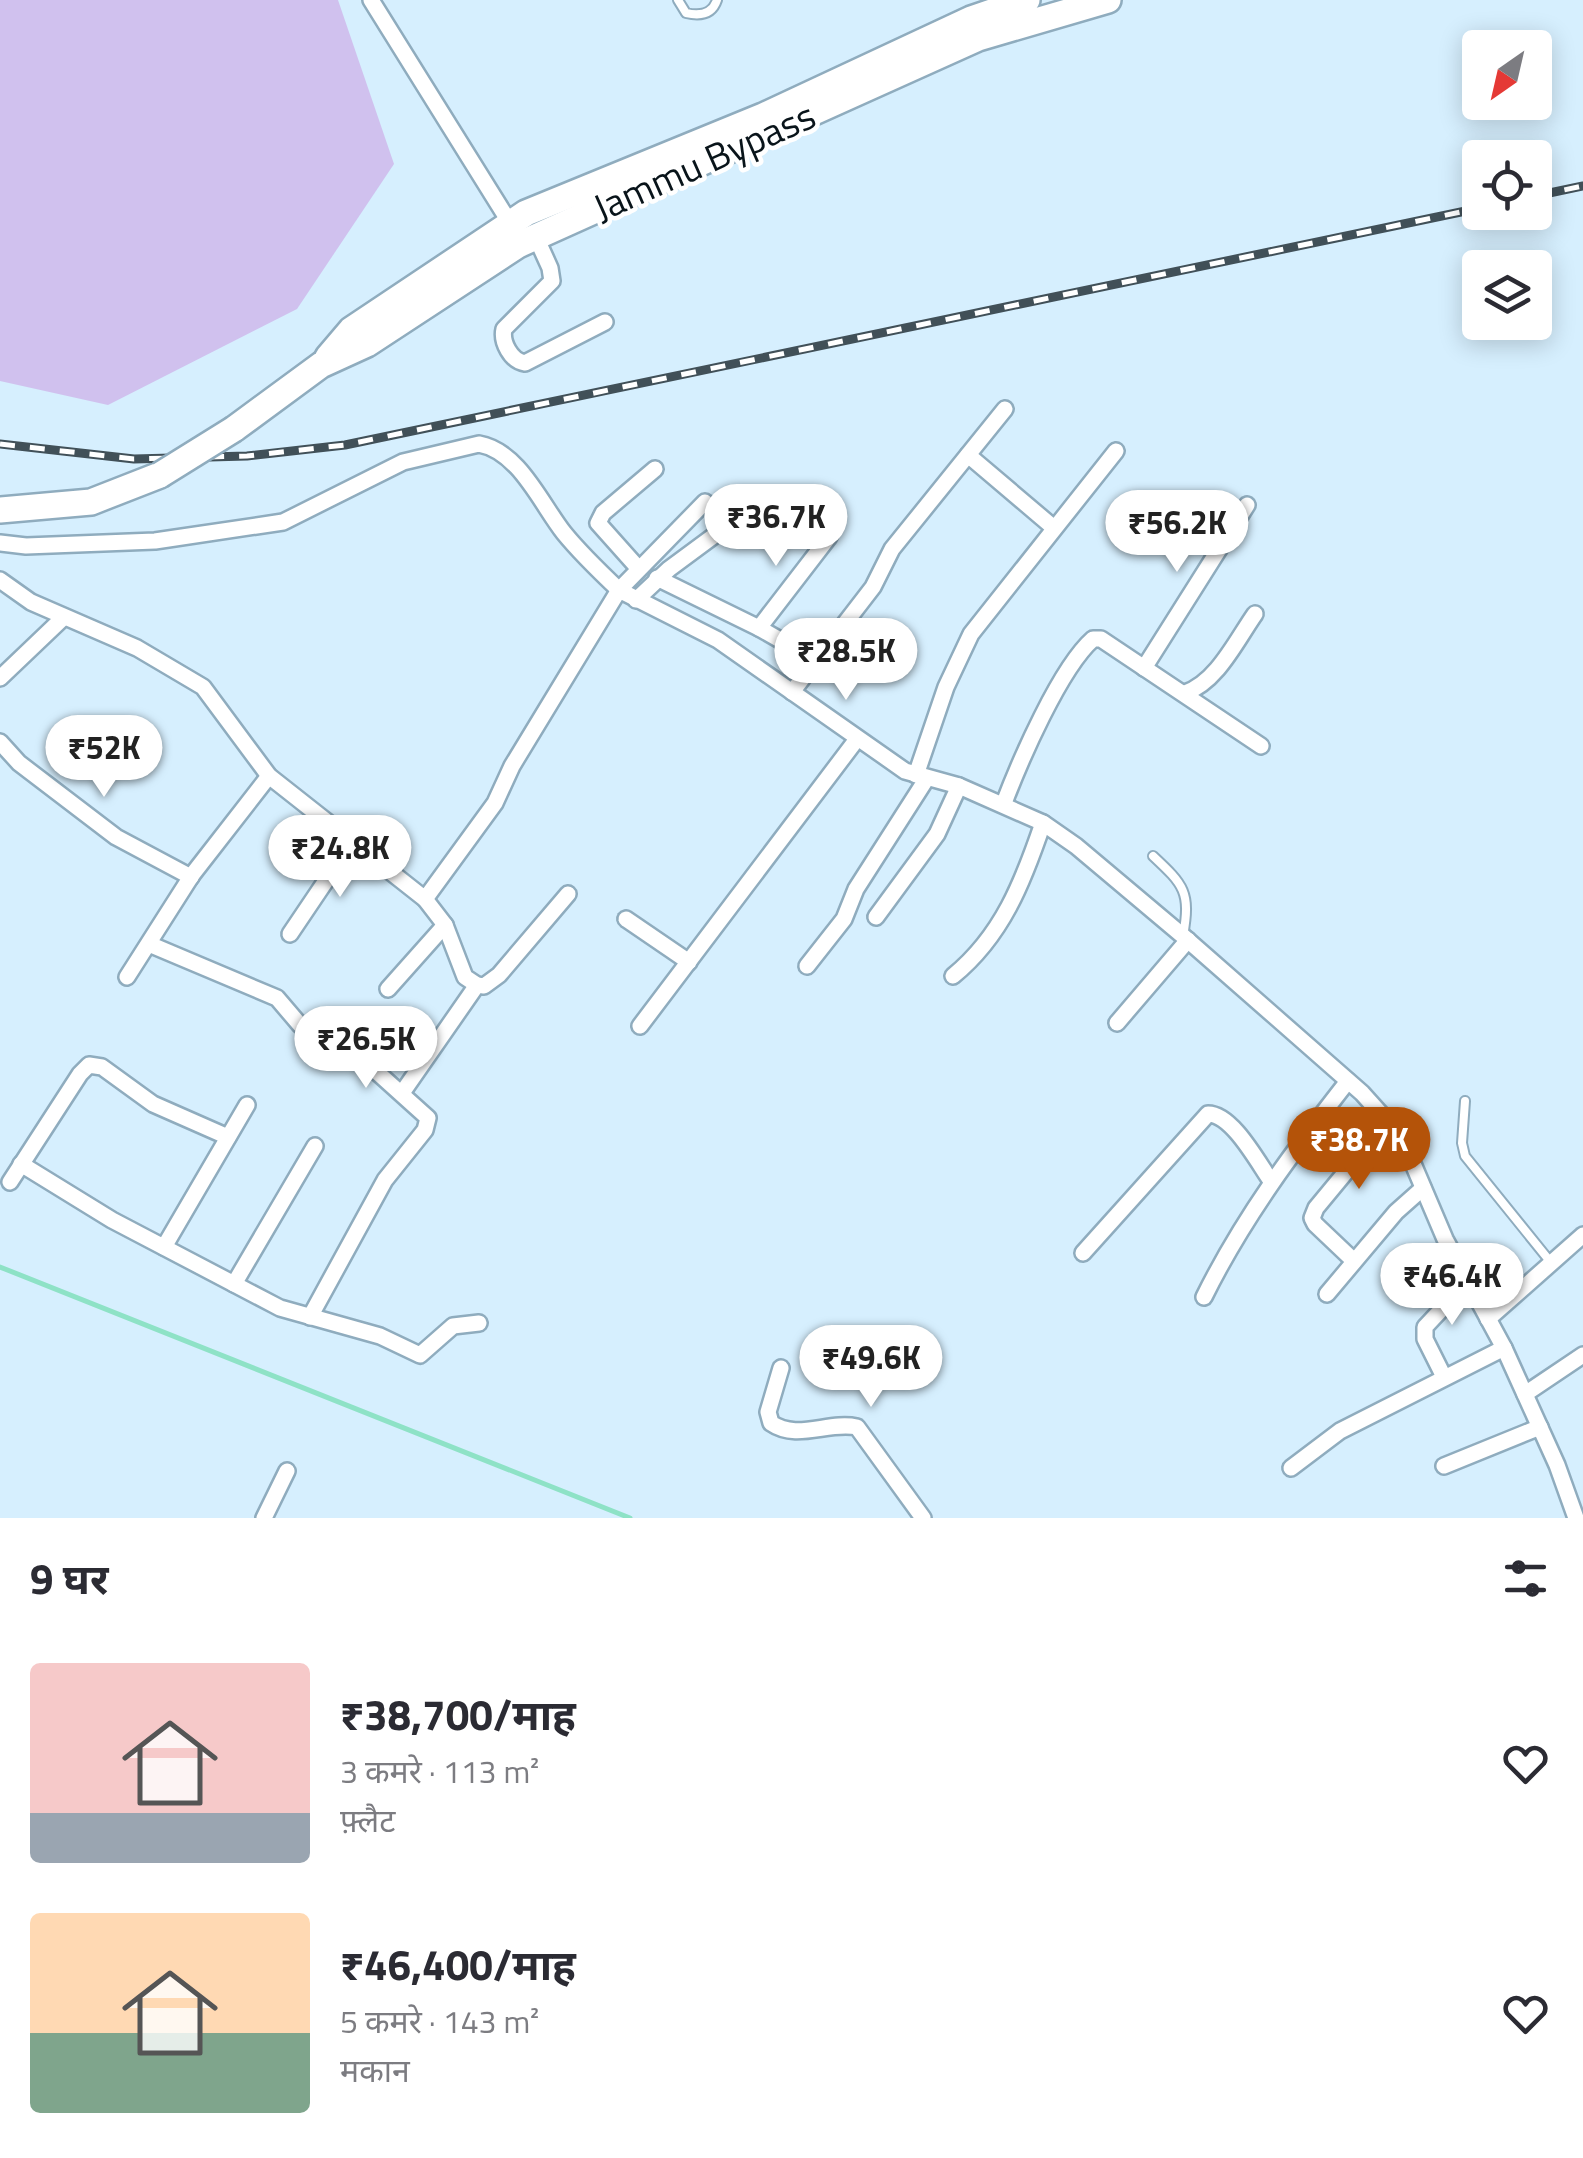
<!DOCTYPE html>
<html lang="hi">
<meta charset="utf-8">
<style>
body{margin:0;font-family:"Titillium Web","Noto Sans Devanagari",sans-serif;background:#f2f2f3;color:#2b2b33;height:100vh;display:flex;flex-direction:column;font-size:38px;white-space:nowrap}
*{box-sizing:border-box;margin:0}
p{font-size:32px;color:#7c7c81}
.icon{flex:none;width:55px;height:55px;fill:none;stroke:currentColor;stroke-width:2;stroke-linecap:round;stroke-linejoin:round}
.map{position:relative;height:1518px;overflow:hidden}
.panel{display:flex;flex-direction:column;background:#fff;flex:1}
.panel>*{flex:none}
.needle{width:65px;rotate:214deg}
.controls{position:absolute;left:1462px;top:30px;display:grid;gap:20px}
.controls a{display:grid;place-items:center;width:90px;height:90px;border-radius:10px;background:#fff;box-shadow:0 5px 25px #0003;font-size:50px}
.price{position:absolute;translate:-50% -85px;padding:0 22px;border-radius:35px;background:#fff;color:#222;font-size:32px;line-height:65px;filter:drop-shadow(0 2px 5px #0008)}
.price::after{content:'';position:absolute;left:50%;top:60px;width:30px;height:22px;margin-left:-15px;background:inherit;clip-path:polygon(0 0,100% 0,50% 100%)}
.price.on{background:#b45309;color:#fff}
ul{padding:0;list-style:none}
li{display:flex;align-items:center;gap:30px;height:250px;padding:0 30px}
li span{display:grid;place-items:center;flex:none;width:280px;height:200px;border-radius:10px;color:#555}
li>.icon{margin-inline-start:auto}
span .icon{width:120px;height:120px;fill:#fffc;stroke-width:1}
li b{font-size:42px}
h2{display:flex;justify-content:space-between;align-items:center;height:120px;padding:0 30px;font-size:42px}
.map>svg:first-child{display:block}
</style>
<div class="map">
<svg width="1583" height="1518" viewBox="0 0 1583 1518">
<rect width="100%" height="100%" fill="#d6effe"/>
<!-- green -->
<polygon fill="#d0c1ee" points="0,0 338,0 394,164 297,309 108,405 0,381"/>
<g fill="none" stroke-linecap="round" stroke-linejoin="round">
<!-- stream -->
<polyline stroke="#8ee2c6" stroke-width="5" points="0,1267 630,1518"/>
<!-- service casing -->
<g stroke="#8facbe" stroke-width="12">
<g id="service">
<path d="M678,0L686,13C699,16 712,15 717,0"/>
<path d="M1153,856C1184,885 1191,892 1183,936"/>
<polyline points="1465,1101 1462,1143 1465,1156 1553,1265"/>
</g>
</g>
<!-- minor casing -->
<g stroke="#8facbe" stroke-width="20">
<g id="minor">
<polyline points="371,0 510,223"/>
<path d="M536,237L550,268L552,281L504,329C501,342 511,361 525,363L605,322"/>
<polyline points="968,455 1054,528"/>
<path d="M0,543L26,546L155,541L283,522L403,462L479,444C519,451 541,504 564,533C581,554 600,572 619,590L705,502"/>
<polyline points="639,569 598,523 603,513 655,469"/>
<polyline points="657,578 759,628 815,660"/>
<polyline points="0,580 31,602 137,648 203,687 269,776 425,899 495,803 512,766 619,590 718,640 905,771 959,786 1043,823 1076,846 1183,936 1362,1093 1398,1133 1408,1152 1445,1239 1504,1348 1557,1465 1576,1518"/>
<polyline points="636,600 669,569 761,501"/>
<polyline points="759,628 829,537"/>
<polyline points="1144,668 1247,505"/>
<polyline points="0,678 64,617"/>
<polyline points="792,692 873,587 892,549 1005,409"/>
<path d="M1185,693C1217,682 1236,641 1255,614"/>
<polyline points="0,742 19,763 116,837 191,877"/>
<polyline points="916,775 946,687 971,634 1116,451"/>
<path d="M1004,803C1020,761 1060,668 1093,639H1101L1261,746"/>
<polyline points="425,899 445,925 465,977 477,985 484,986 499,975 568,894"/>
<polyline points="876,917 937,834 959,786"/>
<polyline points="626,919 689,962"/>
<polyline points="290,934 352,842"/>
<polyline points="149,944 277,998 300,1025 358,1055 428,1118 425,1130 385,1180 310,1317"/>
<polyline points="807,966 844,919 856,889 927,778"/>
<path d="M953,976C1002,936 1023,882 1043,823"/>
<polyline points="127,977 192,875 269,776"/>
<polyline points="388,989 445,925"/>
<polyline points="1117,1023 1188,940"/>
<polyline points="640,1026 857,739"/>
<polyline points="402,1093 477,985"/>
<polyline points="21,1164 112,1220 280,1308 380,1336 420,1355 453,1326 479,1323"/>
<polyline points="10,1182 80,1074 89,1065 102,1067 153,1104 228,1137"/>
<polyline points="164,1247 247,1105"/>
<path d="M1083,1253L1208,1114C1232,1114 1257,1161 1271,1181"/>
<polyline points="1354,1261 1315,1224 1312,1218 1316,1208 1388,1121"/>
<polyline points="234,1284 315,1146"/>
<polyline points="1327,1294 1396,1212 1423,1188"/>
<path d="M1204,1297C1243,1218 1294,1150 1348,1081"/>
<polyline points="1488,1319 1583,1235"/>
<path d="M781,1368L768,1412L771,1423C797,1441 828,1421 857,1427L923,1518"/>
<polyline points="1444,1377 1425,1339 1425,1327 1468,1281"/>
<polyline points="1525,1394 1583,1355"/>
<polyline points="1444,1466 1540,1427"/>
<polyline points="1291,1468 1340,1431 1504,1348"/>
<polyline points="264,1518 287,1471"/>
</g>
</g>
<!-- trunk casing -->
<g stroke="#8facbe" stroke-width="30">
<g id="trunk">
<polyline points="328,357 351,330 526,213 763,116 971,19 1027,0"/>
<polyline points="234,429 321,365 367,344 518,245 978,38 1108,0"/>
<polyline points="0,510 91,502 160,475"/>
</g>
</g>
<!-- service -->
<use href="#service" stroke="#fff" stroke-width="8"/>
<!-- minor -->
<use href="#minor" stroke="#fff" stroke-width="15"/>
<!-- trunk -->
<use href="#trunk" stroke="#fff" stroke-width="25"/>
<!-- rail casing -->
<g stroke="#415058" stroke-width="9">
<g id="rail">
<polyline points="1535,196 1583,186"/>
<polyline points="0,444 134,459 247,456 345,445 1480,208"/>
</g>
</g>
<!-- rail -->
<use href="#rail" stroke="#fff" stroke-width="5" stroke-dasharray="15" stroke-linecap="butt"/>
<!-- trunk-bridge casing -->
<g stroke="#8facbe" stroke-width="30" stroke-linecap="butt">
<polyline id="trunk-bridge" points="160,475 234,429"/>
</g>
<!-- trunk-bridge -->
<use href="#trunk-bridge" stroke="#fff" stroke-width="25"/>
</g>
<g text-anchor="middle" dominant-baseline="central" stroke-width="9" stroke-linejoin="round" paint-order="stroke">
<!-- street labels -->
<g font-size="38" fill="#09141a" stroke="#fff">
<text transform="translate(704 161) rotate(-24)">Jammu Bypass</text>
</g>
</g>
</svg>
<div class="controls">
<a><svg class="needle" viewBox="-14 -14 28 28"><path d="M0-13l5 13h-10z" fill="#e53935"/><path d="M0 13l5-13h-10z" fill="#7c7c81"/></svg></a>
<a><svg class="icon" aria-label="locate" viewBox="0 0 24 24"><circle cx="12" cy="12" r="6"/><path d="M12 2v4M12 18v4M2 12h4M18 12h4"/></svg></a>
<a><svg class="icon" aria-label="layers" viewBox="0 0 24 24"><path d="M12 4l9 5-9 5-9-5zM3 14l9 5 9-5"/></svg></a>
</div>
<b class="price" style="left:776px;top:569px">₹36.7K</b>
<b class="price" style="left:1177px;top:575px">₹56.2K</b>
<b class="price" style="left:846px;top:703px">₹28.5K</b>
<b class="price" style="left:104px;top:800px">₹52K</b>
<b class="price" style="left:340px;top:900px">₹24.8K</b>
<b class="price" style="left:366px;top:1091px">₹26.5K</b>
<b class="price on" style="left:1359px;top:1192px">₹38.7K</b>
<b class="price" style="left:1452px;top:1328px">₹46.4K</b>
<b class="price" style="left:871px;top:1410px">₹49.6K</b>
</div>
<section class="panel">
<h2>9 घर<svg class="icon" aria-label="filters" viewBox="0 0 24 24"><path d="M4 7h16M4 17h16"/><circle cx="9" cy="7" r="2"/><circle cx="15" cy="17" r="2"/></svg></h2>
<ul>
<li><span style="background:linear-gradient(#f6c9c9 75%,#9aa5b1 0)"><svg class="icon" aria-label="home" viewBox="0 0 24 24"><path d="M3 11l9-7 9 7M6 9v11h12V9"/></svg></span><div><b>₹38,700/माह</b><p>3 कमरे · 113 m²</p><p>फ़्लैट</p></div><svg class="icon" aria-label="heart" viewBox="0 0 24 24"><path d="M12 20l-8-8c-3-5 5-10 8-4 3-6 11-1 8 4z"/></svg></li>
<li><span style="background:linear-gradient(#ffd9b3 60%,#7fa58c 0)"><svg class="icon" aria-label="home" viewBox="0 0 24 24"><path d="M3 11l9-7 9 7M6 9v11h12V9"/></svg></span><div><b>₹46,400/माह</b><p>5 कमरे · 143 m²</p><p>मकान</p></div><svg class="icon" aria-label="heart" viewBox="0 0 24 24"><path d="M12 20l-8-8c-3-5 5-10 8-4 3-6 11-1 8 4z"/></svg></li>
</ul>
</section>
